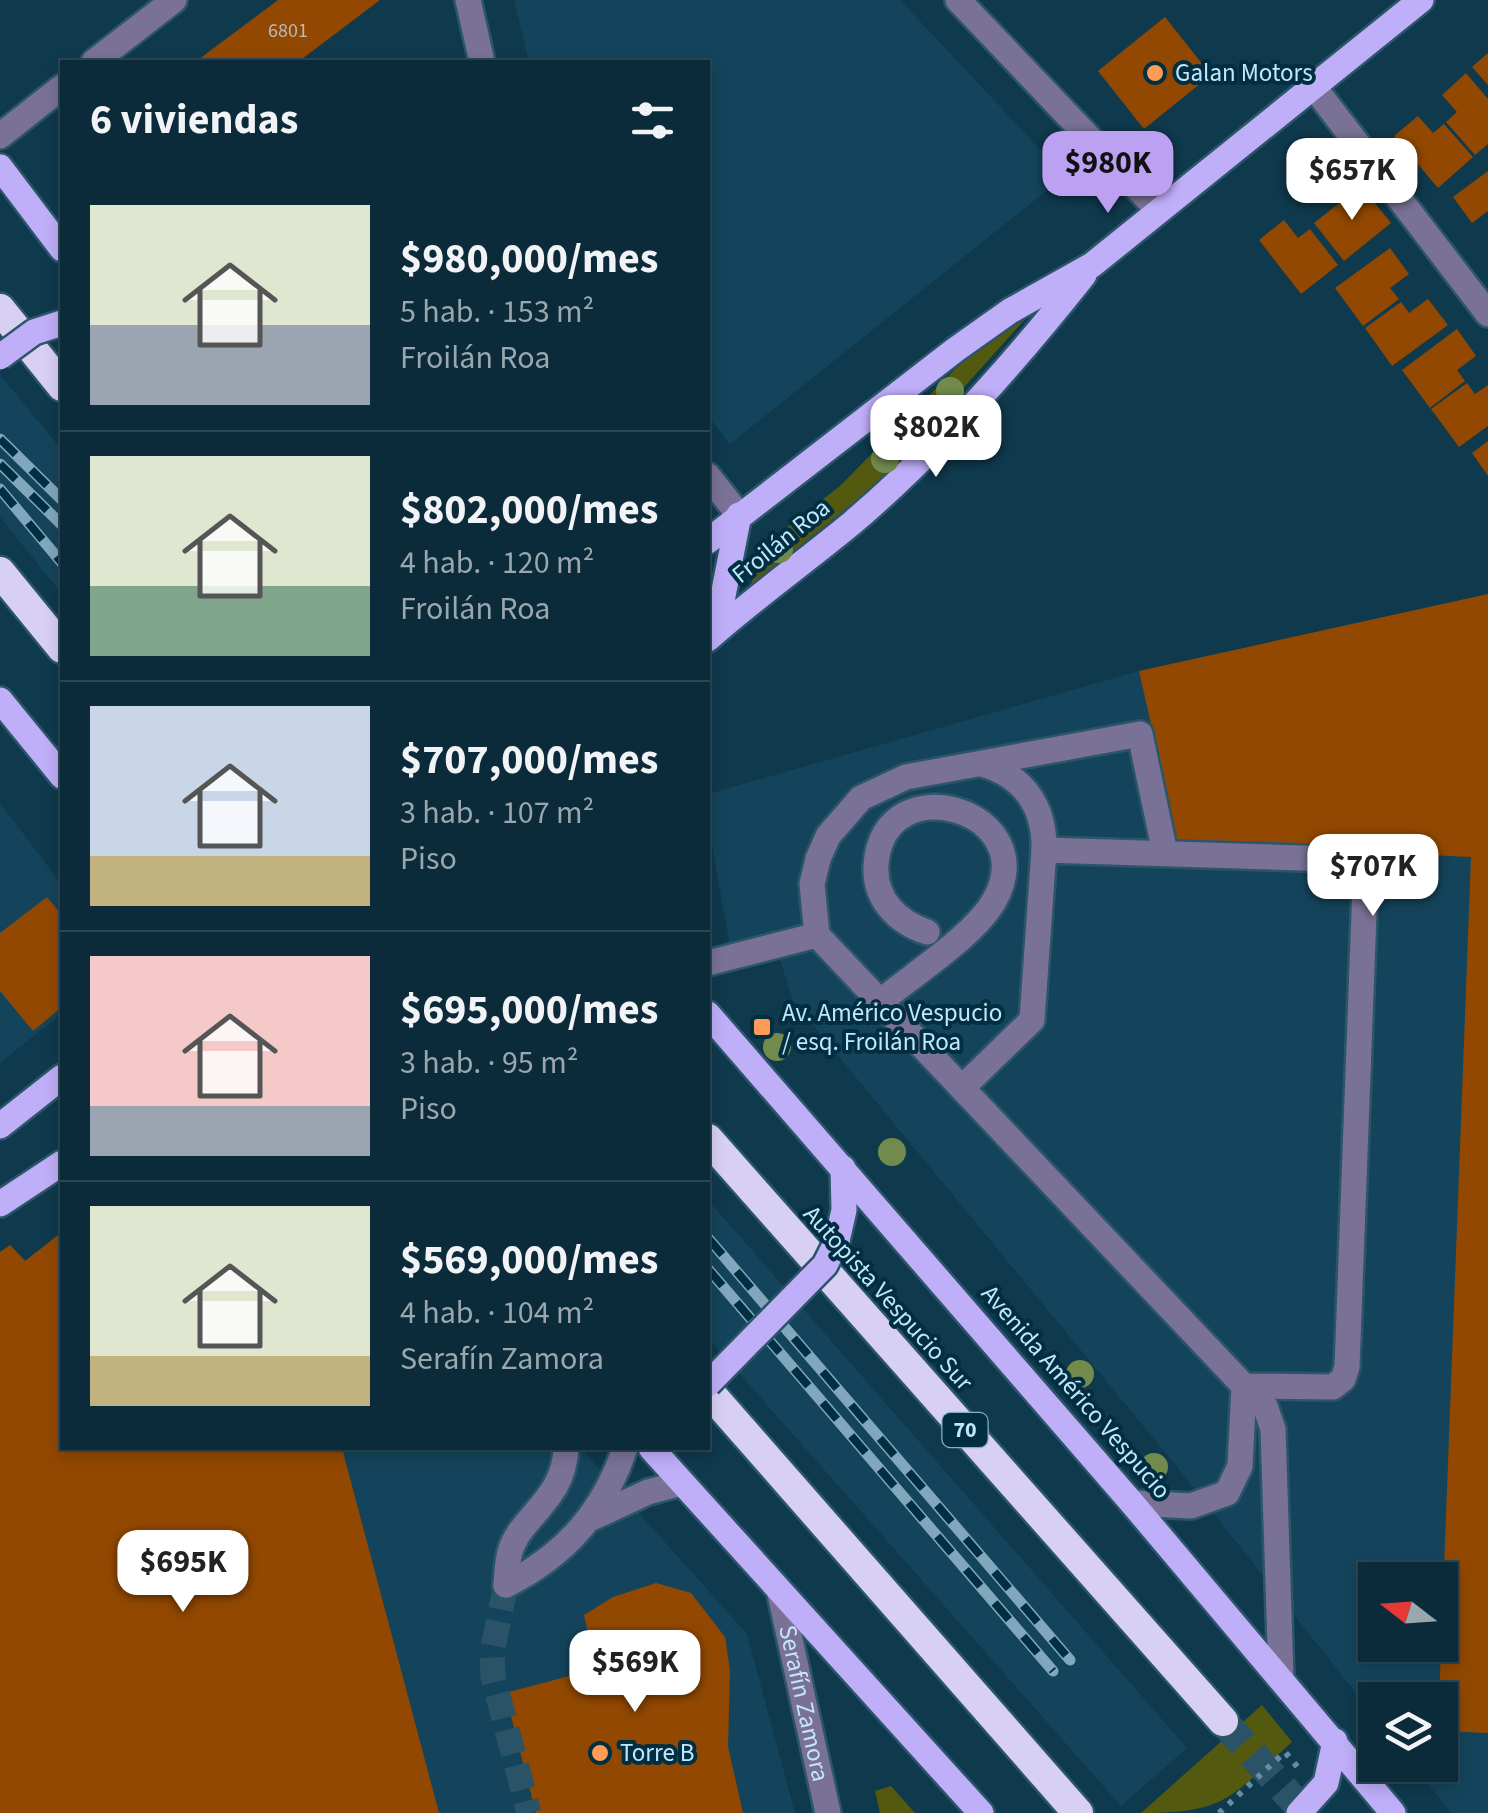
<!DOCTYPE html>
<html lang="es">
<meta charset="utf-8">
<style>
body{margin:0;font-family:"Source Sans 3",sans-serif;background:#143342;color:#f1f3f6;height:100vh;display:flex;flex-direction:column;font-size:38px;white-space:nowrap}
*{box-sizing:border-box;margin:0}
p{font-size:32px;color:#9aa7af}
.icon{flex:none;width:55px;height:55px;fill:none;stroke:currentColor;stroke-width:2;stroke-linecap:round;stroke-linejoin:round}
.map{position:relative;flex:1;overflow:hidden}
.side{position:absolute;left:60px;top:60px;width:650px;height:1390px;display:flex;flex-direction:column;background:#0b2b3a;border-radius:0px;box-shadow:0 5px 15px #0003,0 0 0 2px #2b4754}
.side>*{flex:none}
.needle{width:65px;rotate:287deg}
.controls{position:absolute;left:1358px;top:1562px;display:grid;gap:20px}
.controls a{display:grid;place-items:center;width:100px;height:100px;border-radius:0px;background:#0b2b3a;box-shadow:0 5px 15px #0003,0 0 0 2px #2b4754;font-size:50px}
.price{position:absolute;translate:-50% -85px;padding:0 22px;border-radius:20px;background:#fff;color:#222;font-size:32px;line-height:65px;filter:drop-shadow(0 2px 5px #0008)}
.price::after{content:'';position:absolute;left:50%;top:60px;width:30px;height:22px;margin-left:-15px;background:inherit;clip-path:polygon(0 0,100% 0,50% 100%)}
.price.selected{background:#bca0f2;color:#111}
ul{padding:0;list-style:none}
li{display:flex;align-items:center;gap:30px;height:250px;padding:0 30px}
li+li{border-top:2px solid #2b4754}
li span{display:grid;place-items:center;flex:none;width:280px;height:200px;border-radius:0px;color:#555}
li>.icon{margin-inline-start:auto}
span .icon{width:120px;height:120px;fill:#fffc;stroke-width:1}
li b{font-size:42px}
h2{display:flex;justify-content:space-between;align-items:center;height:120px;padding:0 30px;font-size:42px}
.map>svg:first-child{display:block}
</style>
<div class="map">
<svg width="1488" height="1813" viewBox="0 0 1488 1813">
<rect width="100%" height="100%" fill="#0f394d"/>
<!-- built -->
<g fill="#14445b" fill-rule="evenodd">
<polygon points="514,0 900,0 1065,176 730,444 708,416 708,62 529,62"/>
<polygon points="0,375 62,450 62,594 0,517"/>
<path d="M1488,594V1813H1451L1413,1765H1440V1700H1375V1717L1173,1462L793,1001L774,941L730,946L708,822V794L1139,671ZM1375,1580H1440V1645H1375Z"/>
<polygon points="0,803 62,885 62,1013 0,1063"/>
<polygon points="708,1200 1187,1748 1121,1806 708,1338"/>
<polygon points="62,1232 62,1448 581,1448 747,1634 795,1813 0,1813 0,1252 10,1245 26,1260"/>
</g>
<!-- green -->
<g fill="#545910">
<polygon points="1043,299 879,482 751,585 760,548 840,486 969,355"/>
<path d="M1262,1705L1292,1742C1230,1797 1228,1813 1141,1813Z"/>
<polygon points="891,1786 915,1813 880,1813 875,1791"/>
</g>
<!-- building -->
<g fill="#924800">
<polygon points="278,0 380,0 298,62 195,62"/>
<polygon points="1165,17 1211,75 1144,129 1098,71"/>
<polygon points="1488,53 1488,85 1472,67"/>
<polygon points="1466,73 1488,99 1488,144 1475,155 1446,122 1457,112 1442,95"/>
<polygon points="1418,116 1433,133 1444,124 1473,157 1438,188 1394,136"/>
<polygon points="1488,171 1488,211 1472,223 1453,197"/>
<polygon points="1361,186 1391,223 1344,261 1314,223"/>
<polygon points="1284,220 1298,238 1310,229 1338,265 1301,294 1259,240"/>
<polygon points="1390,248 1409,274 1390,288 1399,299 1363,326 1335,288"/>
<polygon points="1428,299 1448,325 1392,366 1365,328 1401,302 1409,313"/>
<polygon points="1457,329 1476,356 1457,370 1465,381 1430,408 1402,370"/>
<polygon points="1467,383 1475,394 1488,385 1488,426 1459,447 1431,409"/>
<polygon points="1488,441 1488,476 1472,453"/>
<polygon points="1488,594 1488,1733 1440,1731 1439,1700 1471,857 1178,843 1139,671"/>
<polygon points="47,897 62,915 62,1007 33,1031 0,991 0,933"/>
<polygon points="62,1232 62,1448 342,1448 439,1813 0,1813 0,1252 10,1245 25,1261"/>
<polygon points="656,1583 691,1593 725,1637 730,1671 728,1747 743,1813 536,1813 505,1693 596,1669 584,1615 613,1597"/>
</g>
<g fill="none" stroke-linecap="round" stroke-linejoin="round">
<!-- minor-tunnel -->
<polyline stroke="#2a5367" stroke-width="25" stroke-dasharray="25 12" stroke-linecap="butt" points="506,1585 492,1652 493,1677 529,1813"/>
<!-- highway-tunnel -->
<polyline stroke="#2a5367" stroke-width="30" stroke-dasharray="30 15" stroke-linecap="butt" points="1223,1721 1305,1813"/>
<!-- minor casing -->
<g stroke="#2c5569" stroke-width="30">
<g id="minor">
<polyline points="468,0 482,62"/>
<polyline points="958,0 1159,211"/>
<polyline points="94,62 174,0"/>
<polyline points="1313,86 1488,314"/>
<polyline points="0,136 62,87"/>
<polyline points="708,476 739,515"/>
<polyline points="817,935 812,884 818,859 828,836 861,798 906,777 1140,734 1165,853"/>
<polyline points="708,963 817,935 1244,1386 1333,1387 1343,1379 1347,1367 1366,860 1044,850"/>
<path d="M880,1002C912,975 974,936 994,901C1046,811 883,762 876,865C874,899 897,922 927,932"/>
<path d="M962,1088L1032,1020L1044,850C1045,807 1024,776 982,764"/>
<polyline points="1244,1386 1265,1406 1273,1429 1281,1677"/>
<polyline points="1132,1503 1191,1506 1227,1493 1240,1466 1244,1386"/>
<polyline points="594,1517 648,1492 682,1483"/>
<path d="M506,1585C566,1555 604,1511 625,1448"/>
<path d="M506,1585C507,1575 507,1562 510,1552C520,1516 564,1501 566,1448"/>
<path id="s1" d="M780,1594L828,1813"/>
</g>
</g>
<!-- major casing -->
<g stroke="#2c5569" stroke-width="30">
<g id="major">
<polyline points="0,167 62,249"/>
<polyline points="708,541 955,350 1010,311 1092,265 1421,0"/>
<polyline points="716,631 739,515"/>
<path d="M708,639C754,598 805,562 852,523C937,451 1015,362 1084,275"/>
<polyline points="0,700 62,776"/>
<polyline points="708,1014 1132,1503 1393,1813"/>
<polyline points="0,1126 62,1077"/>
<polyline points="0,1204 62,1163"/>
<polyline points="837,1241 844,1210 843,1168"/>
<polyline points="651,1448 981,1813"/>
<polyline points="1299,1813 1326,1783 1335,1741"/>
</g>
</g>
<!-- highway casing -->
<g stroke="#2c5569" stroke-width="35">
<g id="highway">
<polyline points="0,309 62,386"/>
<polyline points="0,572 62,648"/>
<polyline points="708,1139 1223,1721"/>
<polyline points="708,1391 1078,1813"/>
</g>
</g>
<!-- path -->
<polyline stroke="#668da2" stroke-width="6" stroke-dasharray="5 8" stroke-linecap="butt" points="1219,1813 1285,1752 1300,1770"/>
<!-- minor -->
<use href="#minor" stroke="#7a7296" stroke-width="25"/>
<!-- major -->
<use href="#major" stroke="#bfaef8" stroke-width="25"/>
<!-- highway -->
<use href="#highway" stroke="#d7d0f3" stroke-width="30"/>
<!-- rail casing -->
<g stroke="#81a7bc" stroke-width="11">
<g id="rail">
<polyline points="0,439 62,500"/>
<polyline points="0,464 62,525"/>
<polyline points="0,489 62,563"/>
<polyline points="708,1238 1070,1660"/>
<polyline points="708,1269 1053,1671"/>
</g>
</g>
<!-- rail -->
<use href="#rail" stroke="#022e42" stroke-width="8" stroke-dasharray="22" stroke-linecap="butt"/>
<!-- major-bridge casing -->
<g stroke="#2c5569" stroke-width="30" stroke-linecap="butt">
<g id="major-bridge">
<polyline points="0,357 34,332 62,323"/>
<polyline points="708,1384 825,1265 837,1241"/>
</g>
</g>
<!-- major-bridge -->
<use href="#major-bridge" stroke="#bfaef8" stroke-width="25"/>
</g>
<!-- trees -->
<g fill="#728b4d">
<circle cx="950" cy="391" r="14"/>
<circle cx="885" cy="459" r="14"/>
<circle cx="779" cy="549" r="14"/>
<circle cx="777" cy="1047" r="14"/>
<circle cx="892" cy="1152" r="14"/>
<circle cx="1080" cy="1374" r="14"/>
<circle cx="1154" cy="1467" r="14"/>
</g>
<!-- markers -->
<g fill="#fe9c57" stroke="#022e42" stroke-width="4">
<circle cx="1155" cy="73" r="10"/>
<rect x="752" y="1017" width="20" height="20" rx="5"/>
<circle cx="600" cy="1753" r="10"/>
</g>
<g text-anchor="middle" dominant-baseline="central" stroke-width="8" stroke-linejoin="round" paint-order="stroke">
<!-- number labels -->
<g font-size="20" fill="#b6bebd">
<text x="288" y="31">6801</text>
</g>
<!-- shield labels -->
<rect fill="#022e42" stroke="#88afc4" stroke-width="2.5" x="942.5" y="1413" width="45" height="34" rx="8"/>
<g font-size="22" font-weight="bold" fill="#c2e6fc">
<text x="965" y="1430">70</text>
</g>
<!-- poi labels -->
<g font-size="25" fill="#c2e6fc" stroke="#022e42" text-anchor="start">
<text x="1175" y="73">Galan Motors</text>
<text x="782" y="1013">Av. Américo Vespucio<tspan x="782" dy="29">/ esq. Froilán Roa</tspan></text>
<text x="620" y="1753">Torre B</text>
</g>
<!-- street labels -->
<g font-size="25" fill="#c2e6fc" stroke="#022e42">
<text transform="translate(781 541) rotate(-39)">Froilán Roa</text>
<text transform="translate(888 1298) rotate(48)">Autopista Vespucio Sur</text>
<text transform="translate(1076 1392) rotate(49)">Avenida Américo Vespucio</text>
<text stroke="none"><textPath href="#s1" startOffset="112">Serafín Zamora</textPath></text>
</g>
</g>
</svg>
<div class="controls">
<a><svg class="needle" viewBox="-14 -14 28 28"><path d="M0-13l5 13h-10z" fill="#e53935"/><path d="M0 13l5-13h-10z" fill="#9aa7af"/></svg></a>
<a><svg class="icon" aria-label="layers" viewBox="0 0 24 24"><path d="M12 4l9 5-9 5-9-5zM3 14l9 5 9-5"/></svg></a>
</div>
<b class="price selected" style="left:1108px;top:216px">$980K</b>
<b class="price" style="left:1352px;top:223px">$657K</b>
<b class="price" style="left:936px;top:480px">$802K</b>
<b class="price" style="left:1373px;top:919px">$707K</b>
<b class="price" style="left:183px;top:1615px">$695K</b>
<b class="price" style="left:635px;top:1715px">$569K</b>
<section class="side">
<h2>6 viviendas<svg class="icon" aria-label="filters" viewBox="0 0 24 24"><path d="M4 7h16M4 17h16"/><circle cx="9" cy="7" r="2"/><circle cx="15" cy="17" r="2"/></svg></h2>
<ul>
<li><span style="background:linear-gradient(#dfe7d0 60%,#9aa5b1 0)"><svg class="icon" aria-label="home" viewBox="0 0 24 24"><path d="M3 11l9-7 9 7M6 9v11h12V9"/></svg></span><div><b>$980,000/mes</b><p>5 hab. · 153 m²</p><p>Froilán Roa</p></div></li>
<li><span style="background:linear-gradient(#dfe7d0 65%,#7fa58c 0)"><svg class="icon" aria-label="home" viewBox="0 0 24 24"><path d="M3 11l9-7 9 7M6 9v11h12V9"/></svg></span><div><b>$802,000/mes</b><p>4 hab. · 120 m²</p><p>Froilán Roa</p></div></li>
<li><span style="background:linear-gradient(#c9d6e8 75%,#c2b280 0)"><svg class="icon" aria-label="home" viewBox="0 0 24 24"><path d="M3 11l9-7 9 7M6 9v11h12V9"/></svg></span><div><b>$707,000/mes</b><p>3 hab. · 107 m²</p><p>Piso</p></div></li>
<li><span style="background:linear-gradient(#f6c9c9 75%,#9aa5b1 0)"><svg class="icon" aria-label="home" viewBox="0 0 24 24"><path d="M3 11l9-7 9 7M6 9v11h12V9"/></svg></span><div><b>$695,000/mes</b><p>3 hab. · 95 m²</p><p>Piso</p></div></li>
<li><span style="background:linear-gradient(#dfe7d0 75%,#c2b280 0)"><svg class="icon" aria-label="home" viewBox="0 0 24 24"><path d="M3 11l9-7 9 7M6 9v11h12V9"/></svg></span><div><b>$569,000/mes</b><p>4 hab. · 104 m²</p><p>Serafín Zamora</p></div></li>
</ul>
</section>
</div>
